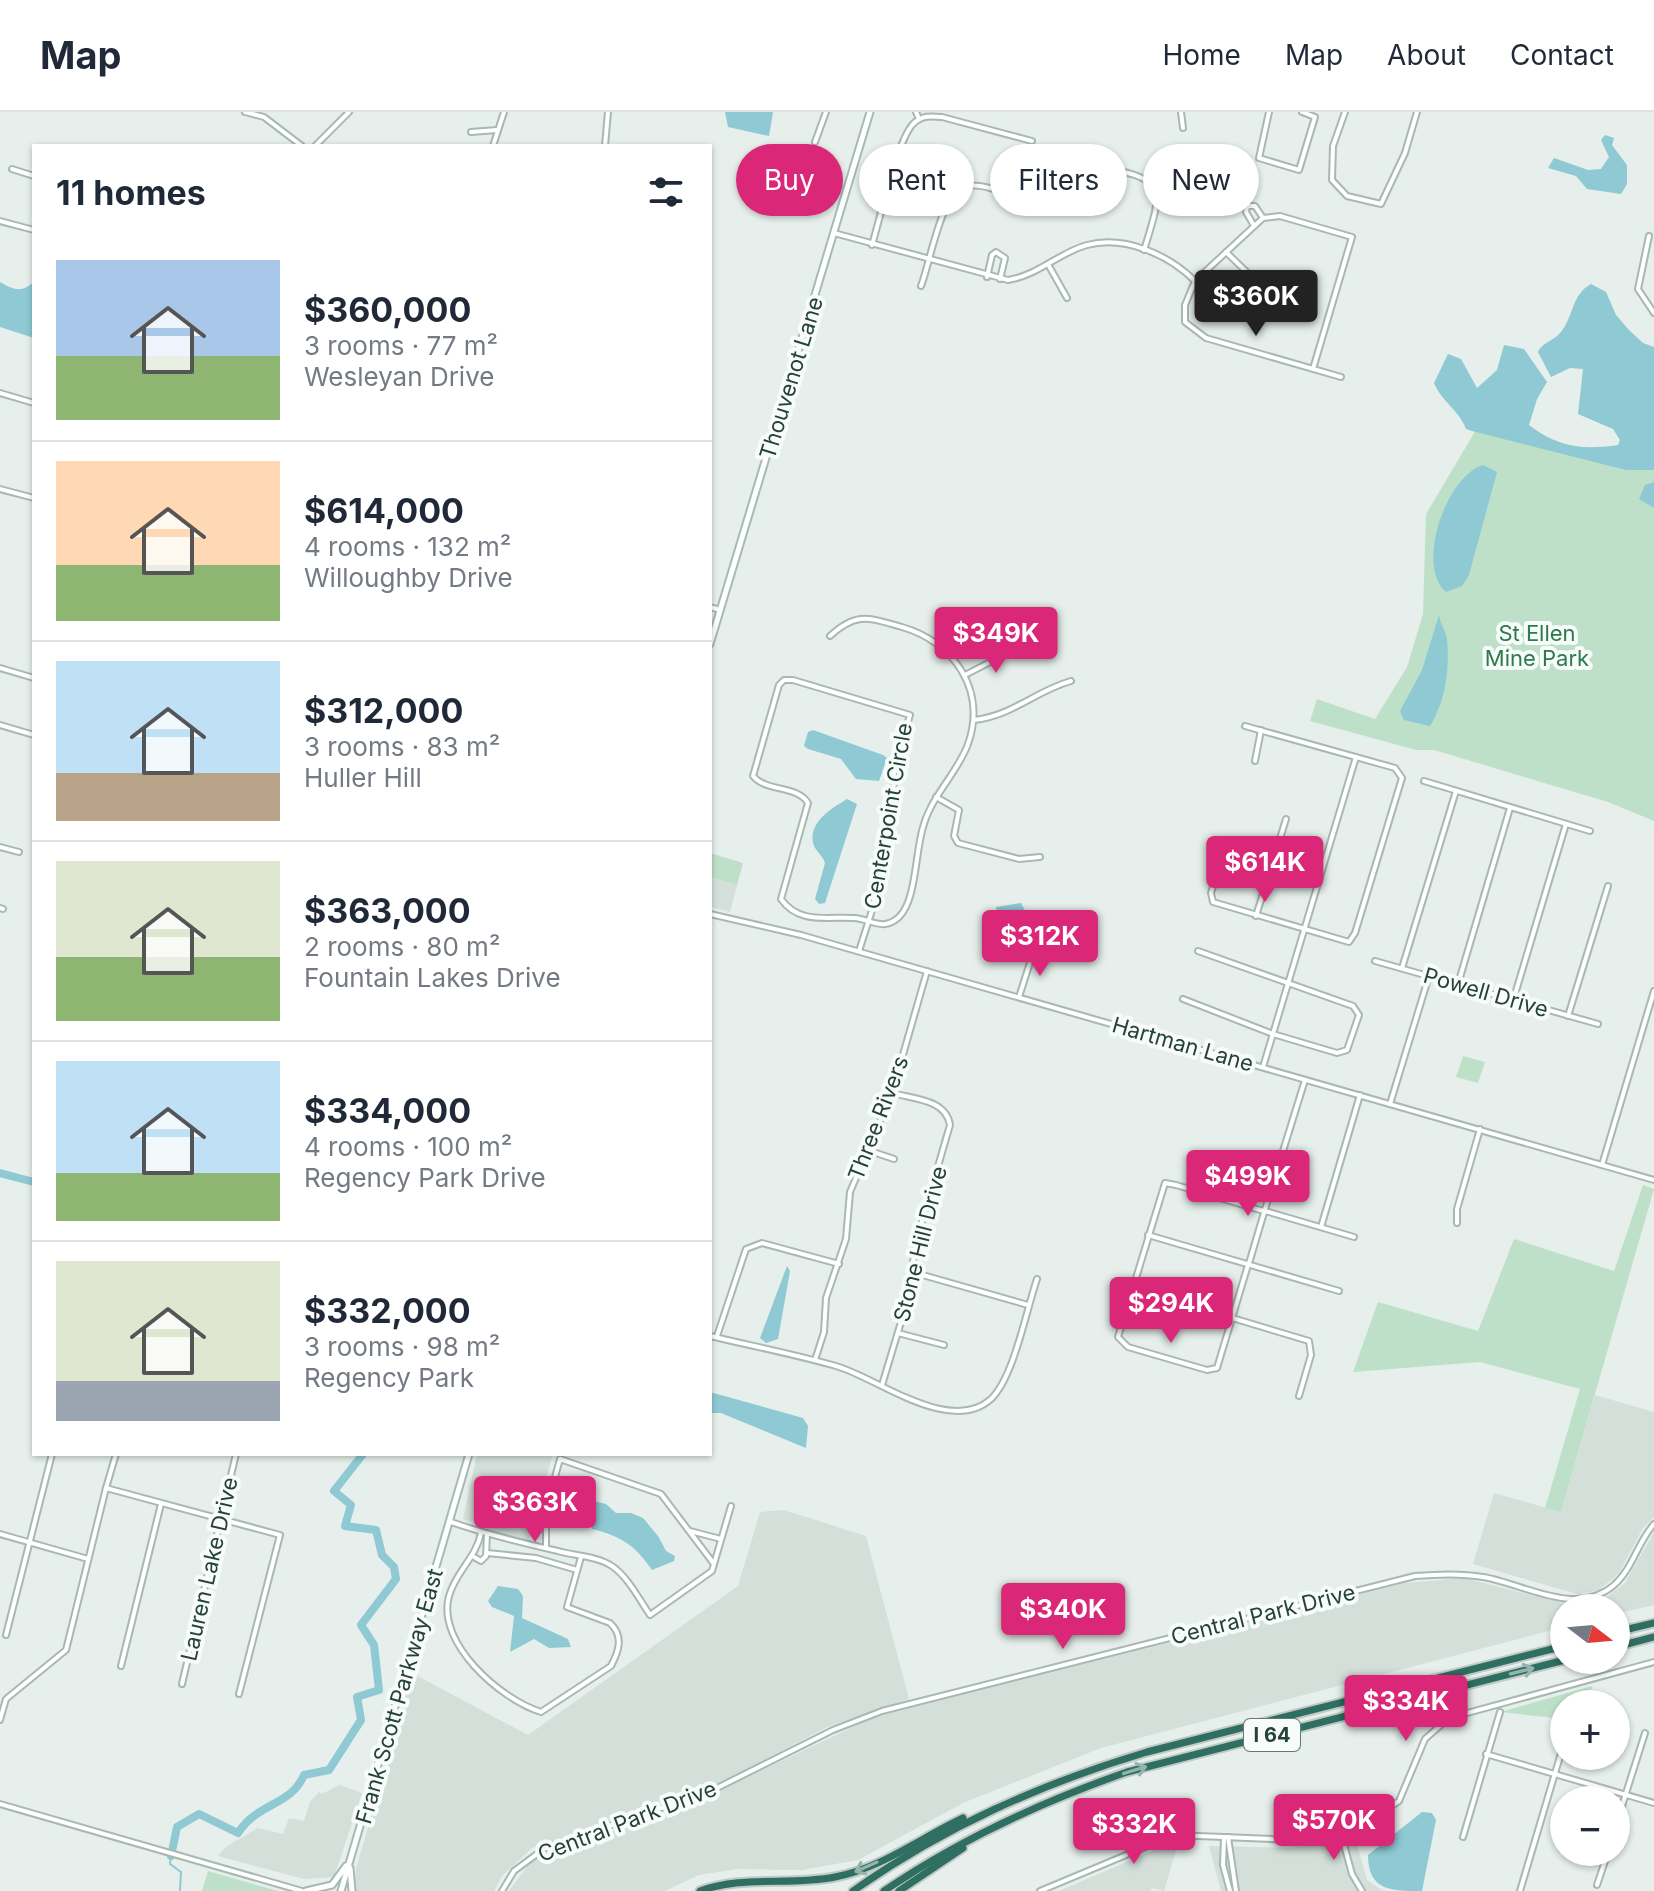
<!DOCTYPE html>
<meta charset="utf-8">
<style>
body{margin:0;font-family:Inter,sans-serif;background:#f6f6f7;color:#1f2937;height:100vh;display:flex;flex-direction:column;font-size:30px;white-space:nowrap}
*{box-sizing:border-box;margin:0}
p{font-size:26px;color:#747a83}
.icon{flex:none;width:44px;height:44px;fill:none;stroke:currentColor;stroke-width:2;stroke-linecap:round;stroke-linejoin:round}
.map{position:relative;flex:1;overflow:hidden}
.sheet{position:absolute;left:32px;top:32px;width:680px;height:1312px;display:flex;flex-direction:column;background:#fff;border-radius:0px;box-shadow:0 2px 6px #0004}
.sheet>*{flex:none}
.hud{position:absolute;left:736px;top:32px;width:760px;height:72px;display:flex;gap:16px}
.needle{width:52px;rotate:106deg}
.buttons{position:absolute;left:1550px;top:1482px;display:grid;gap:16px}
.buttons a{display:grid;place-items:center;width:80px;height:80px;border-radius:50%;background:#fff;box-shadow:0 2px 6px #0004;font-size:40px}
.price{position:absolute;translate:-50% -68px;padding:0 18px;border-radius:8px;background:#db2777;color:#fff;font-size:26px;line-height:52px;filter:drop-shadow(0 2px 4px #0008)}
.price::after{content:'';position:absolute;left:50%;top:48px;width:24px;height:18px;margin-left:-12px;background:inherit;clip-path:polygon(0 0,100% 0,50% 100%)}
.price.current{background:#222;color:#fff}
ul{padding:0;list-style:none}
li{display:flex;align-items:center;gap:24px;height:200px;padding:0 24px}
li+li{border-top:2px solid #e0e1e3}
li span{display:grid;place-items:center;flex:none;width:224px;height:160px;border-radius:0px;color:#555}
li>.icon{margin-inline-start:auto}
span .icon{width:96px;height:96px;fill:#fffc;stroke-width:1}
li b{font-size:34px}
h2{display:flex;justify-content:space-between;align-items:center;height:96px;padding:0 24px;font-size:34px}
.tag{padding:0 28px;border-radius:36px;background:#fff;box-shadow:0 2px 6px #0004;font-size:28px;line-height:72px}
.tag.current{background:#db2777;color:#fff}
header{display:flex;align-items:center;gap:48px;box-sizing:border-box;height:112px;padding:0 40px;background:#fff;border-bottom:2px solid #e0e1e3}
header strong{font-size:38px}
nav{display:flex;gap:44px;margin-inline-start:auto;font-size:28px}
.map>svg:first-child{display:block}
</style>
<header>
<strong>Map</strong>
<nav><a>Home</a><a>Map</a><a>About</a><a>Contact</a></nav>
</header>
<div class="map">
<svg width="1654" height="1779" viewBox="0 0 1654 1779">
<rect width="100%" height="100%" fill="#e6efeb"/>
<!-- built -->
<g fill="#d4dfda">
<polygon points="710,765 737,773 730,800 710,795"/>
<polygon points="1595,1283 1654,1300 1654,1405 1643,1416 1619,1461 1599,1478 1577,1482 1473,1452 1494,1381 1561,1400"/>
<polygon points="477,1342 553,1342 528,1429 497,1421 463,1407"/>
<polygon points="784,1398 866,1424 909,1587 827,1615 732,1665 679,1688 532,1736 502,1764 494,1779 355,1779 356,1757 412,1561 528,1623 738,1474 760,1400"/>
<polygon points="1654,1420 1654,1493 1616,1502 1616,1496 1564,1496 1564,1515 1101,1636 963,1691 858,1748 802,1758 737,1757 699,1763 665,1779 509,1779 531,1749 543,1742 689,1693 872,1606 1405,1471 1464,1466 1563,1491 1588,1491 1608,1484 1625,1471"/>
<polygon points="339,1673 362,1681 334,1765 304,1767 218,1744 227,1734 258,1716 283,1722 289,1706 304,1709 310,1690 319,1680 322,1682"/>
<polygon points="1355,1726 1367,1768 1383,1779 1221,1779 1209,1734 1290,1736"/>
<polygon points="1177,1735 1164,1779 1152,1776 1150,1779 1059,1779 1159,1736"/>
</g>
<!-- green -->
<g fill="#bfe0c8">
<polygon points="1476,318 1654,357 1654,709 1608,690 1434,638 1416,638 1310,609 1317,587 1375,607 1407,555 1423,502 1426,402"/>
<polygon points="710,741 743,751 737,773 710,765"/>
<polygon points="1463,944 1485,950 1478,971 1456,965"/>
<polygon points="1643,1073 1654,1077 1561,1400 1545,1396 1580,1277 1480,1250 1353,1260 1378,1190 1478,1219 1514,1127 1614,1159"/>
<polygon points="1592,1574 1590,1587 1583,1592 1564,1592 1564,1607 1500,1600"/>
<polygon points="208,1759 278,1779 202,1779"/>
</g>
<!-- water -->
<g fill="#8ec9d4">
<polygon points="725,0 773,0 769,24 728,15"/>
<polygon points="1605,23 1614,26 1612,33 1627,53 1627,72 1621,82 1587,77 1576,64 1548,56 1554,46 1588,58 1601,57 1609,45 1601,28"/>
<path d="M0,170C14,178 21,181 34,170V226L0,215Z"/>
<path d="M1591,172L1606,180L1616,203L1629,218L1643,231L1654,235V358H1626L1472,319L1466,317C1459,298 1441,289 1434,271L1448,242L1461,247L1477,276L1497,258L1504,233L1524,237L1547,270L1537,287L1529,313C1559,336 1583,338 1618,333L1620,328L1613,317L1578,302L1583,257L1570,256L1551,265L1538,240C1542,230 1554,229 1561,220C1574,204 1571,183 1591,172Z"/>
<path d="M1483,353L1497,360L1469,463L1462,474L1446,480C1415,454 1446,364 1483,353Z"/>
<polygon points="1654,370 1654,396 1639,387 1645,373"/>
<path d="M1439,503C1440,512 1446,519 1447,527C1450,559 1445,590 1430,614L1404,608L1400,599L1422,558Z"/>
<polygon points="813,618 883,643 887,646 879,669 856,667 841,647 808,637 804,634 808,620"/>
<path d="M847,687L857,692L825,791L819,792L815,787L825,751C823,744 817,740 814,734C806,711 832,696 847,687Z"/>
<polygon points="1021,791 1028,804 1024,816 1018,818 997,808 996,795"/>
<polygon points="787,1154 790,1159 778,1227 766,1231 760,1226"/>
<polygon points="710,1280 803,1306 808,1314 806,1336 721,1301 710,1301"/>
<path d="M593,1389L606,1392L616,1401H631L643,1406L658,1424L666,1439L675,1444L674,1449L652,1458C636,1434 621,1424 592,1417V1409L583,1403Z"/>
<polygon points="498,1474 518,1477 523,1484 522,1506 568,1527 571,1535 549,1536 534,1527 510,1540 514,1504 492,1495 488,1489"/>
<path d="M1422,1700L1432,1701L1436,1708L1422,1779C1391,1779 1368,1779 1368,1743Z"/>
</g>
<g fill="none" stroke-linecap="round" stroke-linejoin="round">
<!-- stream -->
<polyline stroke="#8ec9d4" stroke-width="2" points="171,1744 170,1752 181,1760 180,1779"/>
<!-- river -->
<g stroke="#8ec9d4" stroke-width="8">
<polyline points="0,1061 34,1070"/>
<path d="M171,1744L177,1715L199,1702L238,1721C258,1690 291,1694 304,1663L329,1658L361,1608L357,1585L379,1578L374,1533L361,1513L396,1467L394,1455L382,1443L376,1418L345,1414L351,1393L334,1379L363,1342"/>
</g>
<!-- minor casing -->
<g stroke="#a8b8b2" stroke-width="8">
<g id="minor">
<polyline points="245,0 264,5 302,34"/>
<polyline points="916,0 919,7"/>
<polyline points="1181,0 1183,16"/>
<polyline points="1269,0 1259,46 1299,58 1315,5 1302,0"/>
<polyline points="1345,0 1333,34 1332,68 1347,84 1381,92 1405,41 1417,0"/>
<polyline points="471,20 497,18"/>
<polyline points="815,30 826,0"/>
<polyline points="315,34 349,0"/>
<polyline points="493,34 504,0"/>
<polyline points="605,34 608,0"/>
<path d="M1095,54C1166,67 1165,72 1144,138"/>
<polyline points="12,57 34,64"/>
<polyline points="0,109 34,118"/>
<polyline points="1253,112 1246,100 1247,94 1255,94 1263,106"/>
<path d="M834,121L1008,168C1039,163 1060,140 1087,133C1125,123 1169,143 1195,169"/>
<polyline points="1649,124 1638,177 1654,201"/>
<path d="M872,133C880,107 897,29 913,12C922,3 931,4 942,5L1032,29"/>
<polyline points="1226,140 1258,171 1266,175"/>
<polyline points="1049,154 1067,186"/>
<polyline points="987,165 992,143 996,140 1005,146 1000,167"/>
<path d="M921,174C930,152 941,79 966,74C986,70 1015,86 1033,92"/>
<polyline points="1313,257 1352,125 1280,104 1263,106 1195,169 1185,193 1185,210 1206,226 1341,265"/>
<polyline points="0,281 34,291"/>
<polyline points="0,377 34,386"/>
<polyline points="710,495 720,498"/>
<path d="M830,524C857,499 869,506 902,515C954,530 987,578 968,632C958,660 933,682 924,712C915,737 917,788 899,805C883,820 871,807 854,806C829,804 799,813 781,787L808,691C797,673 766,680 753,664L779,573L784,568H793L910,603L894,659L893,692L876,749L874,792L859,839"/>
<polyline points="0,556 34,566"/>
<polyline points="965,563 998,546 1005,536"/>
<path d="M974,608C1012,604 1035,579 1071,569"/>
<polyline points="1255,649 1261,618"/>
<polyline points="1424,669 1590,719"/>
<polyline points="936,685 959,698 954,724 958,731 1019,747 1040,745"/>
<polyline points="1226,731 1211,781 1213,790 1349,830 1355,821 1402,666 1395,656 1245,614"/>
<polyline points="0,735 19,740"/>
<polyline points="0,796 3,797"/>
<polyline points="1256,804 1286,707"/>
<polyline points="1375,849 1598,912"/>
<polyline points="1402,856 1456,679"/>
<polyline points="1458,872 1510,696"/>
<polyline points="1019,885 1034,838"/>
<polyline points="1183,887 1273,922 1337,941 1347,938 1359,903 1353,894 1198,839"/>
<polyline points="1513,889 1566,712"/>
<polyline points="1568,904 1608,774"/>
<polyline points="1263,955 1356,645"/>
<polyline points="1305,968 1266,1094 1263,1104 1250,1148 1248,1153 1217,1256 1207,1258 1128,1235 1118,1225 1165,1071 1176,1073 1260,1098 1269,1100 1354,1125"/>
<polyline points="1390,992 1429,864"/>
<polyline points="870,1039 894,1047"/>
<polyline points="1602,1053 1654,879"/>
<polyline points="1457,1111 1457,1097 1480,1017"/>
<polyline points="1321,1115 1360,983"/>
<polyline points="1148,1123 1339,1179"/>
<polyline points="912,1160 1028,1193"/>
<polyline points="1132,1176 1309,1229 1311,1243 1299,1284"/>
<polyline points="898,1221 944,1233"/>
<path d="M710,1224C752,1234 794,1242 836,1254C876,1265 950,1324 991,1287C1014,1265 1026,1199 1037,1167"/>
<polyline points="717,1224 746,1137 762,1131 839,1152"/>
<polyline points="815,1248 824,1220 826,1186 846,1127 850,1080 892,981 927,859"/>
<path d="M882,1273L907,1190L916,1130L950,1013C946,987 913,987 892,981"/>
<polyline points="106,1376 116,1342"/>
<path d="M451,1410C486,1422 522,1431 558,1439C575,1444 597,1444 612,1454C628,1465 639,1487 650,1503L712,1459L714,1452L661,1382L560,1347L546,1397V1436"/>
<polyline points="690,1419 721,1427"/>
<path d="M481,1421C476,1446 456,1459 449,1484C436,1531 500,1587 541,1600L611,1554C619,1539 624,1524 610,1511L567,1495L581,1445"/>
<polyline points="0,1422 88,1447"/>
<polyline points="487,1441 536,1446 577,1458"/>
<polyline points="474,1445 481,1449 486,1444 487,1422"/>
<polyline points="714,1452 731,1394"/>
<polyline points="6,1523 52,1342"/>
<polyline points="121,1554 161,1392"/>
<polyline points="182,1572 236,1342"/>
<polyline points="0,1608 6,1587 66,1538 106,1376 280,1423 239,1582"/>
<polyline points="1486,1642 1654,1691"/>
<polyline points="1616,1713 1645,1621"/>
<polyline points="1340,1718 1352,1762 1362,1779"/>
<polyline points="1224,1725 1223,1753 1230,1779"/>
<polyline points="1228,1725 1236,1779"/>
<polyline points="1463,1725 1500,1600"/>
<polyline points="1597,1773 1608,1740"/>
<polyline points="1520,1779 1564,1631"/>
</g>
</g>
<!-- tertiary casing -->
<g stroke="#a8b8b2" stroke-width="8">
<g id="tertiary">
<polyline points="0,613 34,623"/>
<polyline points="710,802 801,823 1654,1068"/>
<polyline points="0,1692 302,1779"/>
<path d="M502,1779L514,1759L545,1736L713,1678L833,1618L882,1599L1415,1464C1438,1462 1461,1461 1483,1465C1525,1472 1575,1505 1613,1474C1633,1457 1637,1431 1654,1412"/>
<polyline points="1040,1779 1174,1723 1293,1728 1370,1709 1399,1689 1425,1627 1449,1606 1654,1550"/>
</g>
</g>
<!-- secondary casing -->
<g stroke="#a4bbb3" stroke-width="9">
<g id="secondary">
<polyline points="710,532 870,0"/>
<polyline points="350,1756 352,1779"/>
<polyline points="306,1779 332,1773 346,1754"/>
<polyline points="341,1779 469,1342"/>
</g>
</g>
<!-- motorway casing -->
<g stroke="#c2cac8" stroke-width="11">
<g id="motorway">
<polyline points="1616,1520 1654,1511"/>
<polyline points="1616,1535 1654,1525"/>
<path d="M700,1779C743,1763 790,1774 835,1765C880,1757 922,1725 963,1706"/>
<path d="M853,1779C944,1715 1040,1672 1147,1640L1564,1534"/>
<path d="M884,1779C959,1728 1041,1690 1127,1660L1565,1548"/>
<polyline points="899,1779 963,1736"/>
</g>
</g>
<!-- minor -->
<use href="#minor" stroke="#fff" stroke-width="4"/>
<!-- tertiary -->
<use href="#tertiary" stroke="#fff" stroke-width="4"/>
<!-- secondary -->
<use href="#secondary" stroke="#fff" stroke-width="5"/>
<!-- motorway -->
<use href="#motorway" stroke="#2f6f62" stroke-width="7"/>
</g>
<!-- one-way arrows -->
<defs><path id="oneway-shaft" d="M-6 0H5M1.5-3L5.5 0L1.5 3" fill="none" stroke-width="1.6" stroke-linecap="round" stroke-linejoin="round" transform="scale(2)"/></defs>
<g stroke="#93b5ae">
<use href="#oneway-shaft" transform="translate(1522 1559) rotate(-14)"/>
<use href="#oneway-shaft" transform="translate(1135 1658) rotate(-17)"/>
<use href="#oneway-shaft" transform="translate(866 1755) rotate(156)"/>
</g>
<g text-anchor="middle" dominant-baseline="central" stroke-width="8" stroke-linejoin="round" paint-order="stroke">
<!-- shield labels -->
<rect fill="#f7fbf9" stroke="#637a73" stroke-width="2" x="1244" y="1607" width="56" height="32" rx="6"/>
<g font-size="20" font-weight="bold" fill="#24423a">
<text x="1272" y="1623">I 64</text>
</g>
<!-- street labels -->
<g font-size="22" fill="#24423a" stroke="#f7fbf9">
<text transform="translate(791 266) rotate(-73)">Thouvenot Lane</text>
<text transform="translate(888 704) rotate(-80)">Centerpoint Circle</text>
<text transform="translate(1486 880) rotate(16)">Powell Drive</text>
<text transform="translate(1183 932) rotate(16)">Hartman Lane</text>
<text transform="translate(878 1006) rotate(-69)">Three Rivers</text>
<text transform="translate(920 1132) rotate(-76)">Stone Hill Drive</text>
<text transform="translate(209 1457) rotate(-77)">Lauren Lake Drive</text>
<text transform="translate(1263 1502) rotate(-14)">Central Park Drive</text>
<text transform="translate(399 1584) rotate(-74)">Frank Scott Parkway East</text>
<text transform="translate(627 1709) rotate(-21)">Central Park Drive</text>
</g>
<!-- park labels -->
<g font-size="22" fill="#2d7a4b" stroke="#f7fbf9">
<text x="1537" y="521">St Ellen<tspan x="1537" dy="25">Mine Park</tspan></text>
</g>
</g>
</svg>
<div class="buttons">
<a><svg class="needle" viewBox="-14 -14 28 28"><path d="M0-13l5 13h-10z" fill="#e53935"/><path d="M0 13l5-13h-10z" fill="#747a83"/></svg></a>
<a>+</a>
<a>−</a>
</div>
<b class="price current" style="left:1256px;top:226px">$360K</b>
<b class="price" style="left:996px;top:563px">$349K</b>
<b class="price" style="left:1265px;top:792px">$614K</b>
<b class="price" style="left:1040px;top:866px">$312K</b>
<b class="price" style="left:1248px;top:1106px">$499K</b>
<b class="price" style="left:1171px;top:1233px">$294K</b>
<b class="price" style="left:535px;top:1432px">$363K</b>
<b class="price" style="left:1063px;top:1539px">$340K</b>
<b class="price" style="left:1406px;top:1631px">$334K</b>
<b class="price" style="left:1334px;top:1750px">$570K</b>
<b class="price" style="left:1134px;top:1754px">$332K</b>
<div class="hud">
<a class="tag current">Buy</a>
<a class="tag">Rent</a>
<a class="tag">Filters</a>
<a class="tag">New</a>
</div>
<section class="sheet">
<h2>11 homes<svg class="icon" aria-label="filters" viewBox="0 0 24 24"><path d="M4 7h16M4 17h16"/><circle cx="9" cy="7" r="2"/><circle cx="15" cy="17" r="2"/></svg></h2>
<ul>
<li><span style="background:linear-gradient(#a9c7e8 60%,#8fb573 0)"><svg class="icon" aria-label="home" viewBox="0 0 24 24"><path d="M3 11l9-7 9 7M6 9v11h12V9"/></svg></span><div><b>$360,000</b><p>3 rooms · 77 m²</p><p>Wesleyan Drive</p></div></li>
<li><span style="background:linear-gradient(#ffd9b3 65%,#8fb573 0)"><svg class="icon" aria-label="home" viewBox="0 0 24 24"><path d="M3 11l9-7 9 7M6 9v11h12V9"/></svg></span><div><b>$614,000</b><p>4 rooms · 132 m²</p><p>Willoughby Drive</p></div></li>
<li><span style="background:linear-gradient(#bfe0f5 70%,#b9a48a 0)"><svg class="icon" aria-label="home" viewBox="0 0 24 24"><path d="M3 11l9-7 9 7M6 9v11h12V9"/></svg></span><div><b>$312,000</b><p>3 rooms · 83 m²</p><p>Huller Hill</p></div></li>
<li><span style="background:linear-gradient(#dfe7d0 60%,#8fb573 0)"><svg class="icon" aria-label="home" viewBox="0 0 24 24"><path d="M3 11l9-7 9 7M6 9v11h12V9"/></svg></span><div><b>$363,000</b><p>2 rooms · 80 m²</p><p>Fountain Lakes Drive</p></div></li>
<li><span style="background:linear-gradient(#bfe0f5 70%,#8fb573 0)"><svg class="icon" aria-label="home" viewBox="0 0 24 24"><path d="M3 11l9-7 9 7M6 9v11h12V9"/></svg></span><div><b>$334,000</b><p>4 rooms · 100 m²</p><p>Regency Park Drive</p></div></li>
<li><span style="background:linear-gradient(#dfe7d0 75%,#9aa5b1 0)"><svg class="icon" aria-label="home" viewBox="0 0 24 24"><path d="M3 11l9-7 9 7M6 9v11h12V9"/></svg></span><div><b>$332,000</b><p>3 rooms · 98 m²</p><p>Regency Park</p></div></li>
</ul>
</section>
</div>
